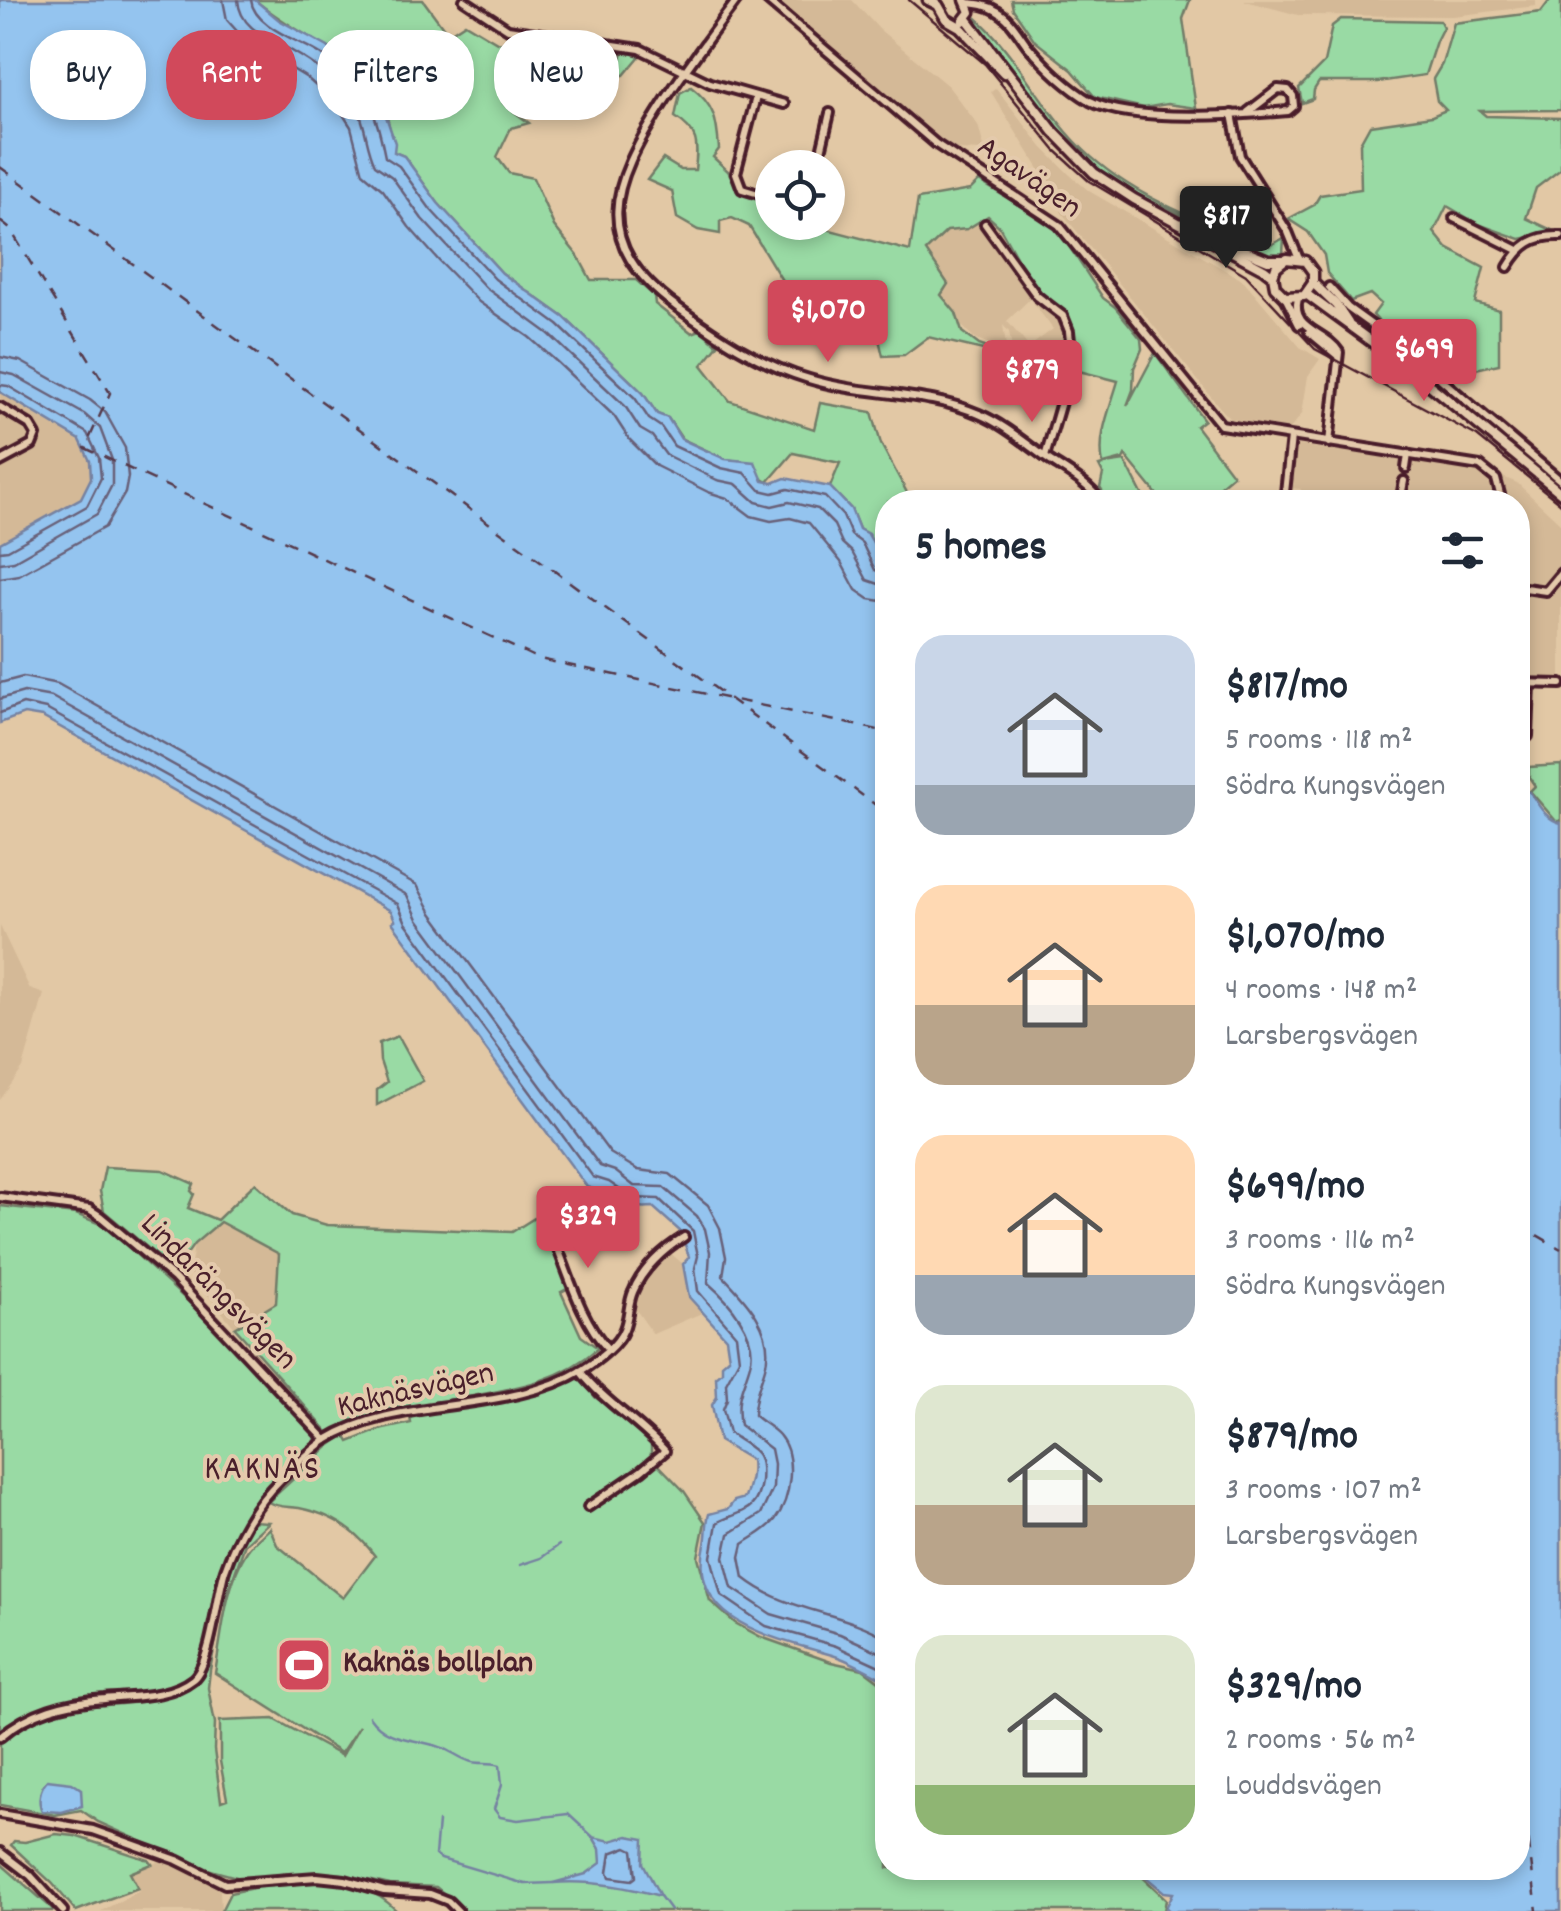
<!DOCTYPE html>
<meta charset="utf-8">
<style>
body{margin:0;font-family:Dekko,sans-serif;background:#f6f6f7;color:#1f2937;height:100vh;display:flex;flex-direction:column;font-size:38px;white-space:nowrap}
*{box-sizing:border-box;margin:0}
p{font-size:32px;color:#747a83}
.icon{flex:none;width:55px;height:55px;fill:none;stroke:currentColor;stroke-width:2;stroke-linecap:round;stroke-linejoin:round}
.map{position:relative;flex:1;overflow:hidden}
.sheet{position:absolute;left:875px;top:490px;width:655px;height:1390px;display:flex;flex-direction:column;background:#fff;border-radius:40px;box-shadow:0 5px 15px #0003}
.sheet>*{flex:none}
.hud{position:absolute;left:30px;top:30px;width:695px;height:90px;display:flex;gap:20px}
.controls{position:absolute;left:755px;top:150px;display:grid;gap:20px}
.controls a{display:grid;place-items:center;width:90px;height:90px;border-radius:50%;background:#fff;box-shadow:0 5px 15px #0003;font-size:50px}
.price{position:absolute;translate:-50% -85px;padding:0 22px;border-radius:10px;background:#d1495b;color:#fff;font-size:32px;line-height:65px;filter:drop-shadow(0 2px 5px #0008)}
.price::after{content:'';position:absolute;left:50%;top:60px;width:30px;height:22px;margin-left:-15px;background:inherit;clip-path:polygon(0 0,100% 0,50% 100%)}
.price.active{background:#222;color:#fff}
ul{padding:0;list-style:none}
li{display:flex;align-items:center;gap:30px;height:250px;padding:0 40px}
li span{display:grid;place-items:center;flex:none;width:280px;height:200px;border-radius:30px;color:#555}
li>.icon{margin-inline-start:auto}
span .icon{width:120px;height:120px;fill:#fffc;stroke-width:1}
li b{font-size:42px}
h2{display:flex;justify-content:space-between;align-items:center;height:120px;padding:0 40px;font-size:42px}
.chip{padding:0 35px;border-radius:40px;background:#fff;box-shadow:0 5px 15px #0003;font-size:35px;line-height:90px}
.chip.active{background:#d1495b;color:#fff}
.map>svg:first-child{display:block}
</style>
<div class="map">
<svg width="1561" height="1911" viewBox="0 0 1561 1911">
<rect width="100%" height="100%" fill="#e2c8a5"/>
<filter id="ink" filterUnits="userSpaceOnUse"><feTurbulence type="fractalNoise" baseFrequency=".01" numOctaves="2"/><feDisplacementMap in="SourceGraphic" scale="20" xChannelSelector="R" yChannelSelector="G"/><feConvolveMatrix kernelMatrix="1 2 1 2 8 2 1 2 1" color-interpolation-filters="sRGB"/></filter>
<g filter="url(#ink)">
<!-- built -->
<g fill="#d4b997">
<polygon points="777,0 852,0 880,30 948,86 978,125 985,151 954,150"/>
<polygon points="1242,0 1536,0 1536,6 1453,16 1298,15"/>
<polygon points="996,88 1042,147 1070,175 1089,191 1244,281 1300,347 1320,359 1308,376 1302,414 1290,429 1231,419 1222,410 1062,213 1059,201 991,92"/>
<polygon points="987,216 999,226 1038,291 1007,321 1029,347 1053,329 1034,304 1038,301 1059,315 1065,328 1069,356 1066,370 1059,376 1025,364 1012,348 1009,332 1003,325 1006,346 1003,349 974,338 961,325 941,295 926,250 928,247 947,231 967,229"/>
<polygon points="0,392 80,440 90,461 91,479 81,498 0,543"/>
<polygon points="1297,445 1494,473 1517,483 1561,524 1561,680 1518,674 1518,502 1300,502 1301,489 1291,488"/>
<polygon points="0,926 30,989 44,994 23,1068 0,1100"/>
<polygon points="220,1222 279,1254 276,1303 235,1328 190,1273 194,1244"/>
<polygon points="668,1251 683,1264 689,1297 704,1312 653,1334 632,1304 640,1284"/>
<polygon points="165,1859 220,1890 221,1911 101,1911 139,1891 131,1873"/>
</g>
<!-- green -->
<g fill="#99daa4" stroke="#727c68" stroke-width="2.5">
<path d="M255,0H423L448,34L465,23L497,42L621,60L623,51L640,56L624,75C582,82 539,78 498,87L503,103L529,123L511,128L497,157L509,173L533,178L554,226L578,256L591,280H636L654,296L655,304L692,333L700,330L718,345L702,365L730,401L814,429L820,403L872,412L881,444L912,502H888L887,555L876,549L859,529L851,509L830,487L840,463L793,453L768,482L758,476L755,463L725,459L682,439L668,418L657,414L643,393L565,318L502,273L438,203L404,156L394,152C391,139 390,126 386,114C362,55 299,38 255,0Z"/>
<polygon points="1011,0 1190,0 1183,19 1196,108 1167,104 1144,108 1095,97 1072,70 1035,41 1013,9"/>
<polygon points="1550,0 1561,0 1561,110 1480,111 1486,116 1561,118 1561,169 1536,188 1526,218 1556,232 1520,239 1478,224 1447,206 1434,232 1447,248 1484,268 1475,303 1499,310 1499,364 1443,376 1390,334 1373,315 1381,304 1370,294 1351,301 1327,273 1324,255 1308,232 1288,219 1314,205 1320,195 1361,189 1360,143 1370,125 1432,116 1446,110 1437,101 1433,79 1442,64 1454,23 1541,12"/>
<path d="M973,15C1015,50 1038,103 1076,142C1124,194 1195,218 1258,245L1269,246L1284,238L1283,254C1264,261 1238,241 1220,232C1171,209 1120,193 1080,154C1040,115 1014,64 973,25Z"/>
<polygon points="1341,19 1440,21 1443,27 1436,41 1425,75 1378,82 1319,82 1314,90 1313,99 1302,103 1299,88 1324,63 1332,26"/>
<path d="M691,87C715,105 717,121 719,149L713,157L728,171L738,190L772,201V222L786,223L791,233L804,223L910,251L918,199L970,190L979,181L1057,228L1103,298L1115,307L1141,339L1142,349L1134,368L1133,390L1127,406L1155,353L1204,420L1196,426L1233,475L1201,502H1163L1125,455L1123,459L1104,464L1125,461L1146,502H1109L1100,488L1103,474L1099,466L1103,465C1097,436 1110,409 1118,381L1075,370L1078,354L1068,318L1030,281L999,226L988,216L967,229L947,231L926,251L948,284L941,295L956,313L962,332L979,345L1013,357L928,337L904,355L883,356L878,335L885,334L882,306L795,302L749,226L732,218L720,221V234L698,230L677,218L672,191L647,180L663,159L681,170H695C698,144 699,132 675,117L680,93Z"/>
<polygon points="1561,765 1561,821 1556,821 1530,791 1535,786 1529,777 1529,767"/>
<polygon points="398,1036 423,1081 377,1105 377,1090 387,1082 380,1061 379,1043"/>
<path d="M105,1167L163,1170L194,1184L191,1191L194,1194L188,1208L217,1220L255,1183L292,1215L327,1225L512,1232L539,1215L571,1287L561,1292L581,1336L598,1348C560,1382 515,1388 467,1397C420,1405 373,1414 329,1433L235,1328L276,1303L279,1254L220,1222L194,1244L175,1271L104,1211L100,1191Z"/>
<path d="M0,1206L76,1214L105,1226L214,1325L316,1433L315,1445C269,1488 232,1533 216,1594C209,1619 206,1646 197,1671C173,1688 146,1698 116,1694L35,1710L0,1734Z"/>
<path d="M580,1376L595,1397L651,1437V1457L684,1491L705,1522L698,1557L710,1601L735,1623L761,1637L831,1662L863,1669L887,1687L888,1868H1133L1166,1899L1164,1911H465L436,1887L390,1885L341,1874L291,1873L240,1878L196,1866L98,1822L81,1810L55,1815L0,1805V1741C17,1728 34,1716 55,1711C102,1699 179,1715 206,1664L234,1558L253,1521L269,1522L245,1544L221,1613L210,1670L208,1688L215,1723L214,1750L221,1801L227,1799L220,1761V1721L274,1719L342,1756L359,1726L341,1753L215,1673C222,1635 225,1585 247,1551C253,1542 263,1535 270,1528L277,1545L343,1598L375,1556C356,1530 332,1514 299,1508C287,1506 280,1508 268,1502L328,1447L345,1435L349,1442L379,1430L411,1423L410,1417L527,1396Z"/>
<polygon points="56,1834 75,1836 149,1860 152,1864 130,1873 138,1888 76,1911 52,1883 11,1845 14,1841 25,1842"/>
<polygon points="0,1863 55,1911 0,1911"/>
<path d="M316,1882C349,1884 373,1886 397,1911H221L230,1893L258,1887Z"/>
</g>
<!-- water -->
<g fill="#94c4ef" stroke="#7682a1" stroke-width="2.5">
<path d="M0,0H255L279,20L328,47L367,82L385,113L395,143L394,152L404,156L438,203L502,273L565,318L643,393L657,414L668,418L681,439L725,459L755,462L763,481L773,483L785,478L830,487L851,509L859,529L868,534L888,568L887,1681C869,1672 852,1661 832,1655C776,1638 686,1623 705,1544C707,1534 706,1524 709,1514L728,1509L734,1501L745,1498C749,1485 753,1474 751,1460L719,1441L712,1405L717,1397L716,1377L722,1372V1364L729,1358L726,1338L689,1297L683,1264L689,1257L681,1232L653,1207C617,1210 618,1195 587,1187L392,922L395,920L391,911L42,717L24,714L0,723V543L81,498L91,478L90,461L80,440L0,392Z"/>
<path d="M1518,789L1530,792C1538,804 1545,819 1561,823V1911H1170L1166,1908L1173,1893L1164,1892L1135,1868H1518Z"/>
<path d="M47,1780L72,1783L81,1789L82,1806L62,1812L42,1811C37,1801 40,1788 47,1780Z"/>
<path d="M628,1836L644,1839L643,1863L660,1896C627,1887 587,1880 553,1883L586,1874L601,1863L600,1849L593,1837L611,1841Z"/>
</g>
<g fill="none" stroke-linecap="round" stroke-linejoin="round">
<!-- shore -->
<g stroke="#686179" stroke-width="2.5">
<polyline points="223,0 227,20 245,40 307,78 337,105 351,127 363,173 383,190 409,227 440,262 479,302 529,337 557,362 614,416 629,439 656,466 708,492 727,498 751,516 771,521 790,518 809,523 841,562 856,590 869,599 888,602"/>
<path d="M238,0C240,30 270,38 292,51C311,62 332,76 347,94C368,118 363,140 375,165L392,177L422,219L486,288L549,334L625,406L640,429L652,436L666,455L717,480L736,484L756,502L772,506L789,502L818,509L834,525L842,543L852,552L867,580L888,587"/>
<path d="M251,0C254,28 302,41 322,55C334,64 348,75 358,87C375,108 380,132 385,157L399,166L431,210L495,279L558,325L635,398L649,419L661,427L674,446L721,468L745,473L760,490L773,493L788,489L825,497L843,516L851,535L862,543L875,570L888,575"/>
<polyline points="0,357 20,361 90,400 105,412 125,448 128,477 125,493 105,527 19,575 0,578"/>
<polyline points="0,372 14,375 84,414 100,428 112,460 112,485 97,514 14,561 0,563"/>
<polyline points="0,385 8,386 87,433 99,458 101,478 87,506 8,550 0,551"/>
<path d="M0,683L23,677L58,684L417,885L432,913L610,1153L638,1170L670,1174L708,1205L720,1228L726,1257L723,1276C746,1300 776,1331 765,1368C760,1385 754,1397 754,1415C761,1422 772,1427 779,1435C797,1456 791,1499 775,1520C767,1530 753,1537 743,1544L740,1557L744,1578C788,1613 841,1610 888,1639"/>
<path d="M0,699L24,692L52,697L407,895L418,919L600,1166L615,1171L634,1186L663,1187L697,1216L705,1229L710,1252L708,1283C728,1300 759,1335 750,1364C743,1389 735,1396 740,1425L771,1449L774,1464L773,1488L761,1514L729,1534L724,1557L732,1588L771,1614L840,1634L888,1656"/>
<path d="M0,713L23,704L46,709L398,904L406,923L593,1177L609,1182L632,1198L659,1199L693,1231L698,1256L695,1268L698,1291L736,1335L739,1359L726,1383L727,1399L723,1409L729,1433C752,1451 764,1447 761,1482C760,1489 757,1500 752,1505C742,1515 727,1516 717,1523L711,1557L721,1595L766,1626L836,1646L888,1670"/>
<polygon points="627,1847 633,1850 636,1877 632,1880 610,1877 608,1872 611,1853"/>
</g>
<!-- stream -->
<g stroke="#7682a1" stroke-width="2.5">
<polyline points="520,1565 541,1558 559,1545"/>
<path d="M369,1716C387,1742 414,1738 440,1747C450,1750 459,1758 469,1761C479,1765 489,1761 500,1765L502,1785L494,1809L500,1817L518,1820L568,1814L593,1837"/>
<polyline points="438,1822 435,1855 441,1859 525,1884 553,1883"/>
<polyline points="660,1896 671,1911"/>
</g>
<!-- ferry -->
<g stroke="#553848" stroke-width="2.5" stroke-dasharray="12 10" stroke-linecap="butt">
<polyline points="0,167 888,814"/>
<polyline points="0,221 10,229 110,393 85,448 539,659 888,732"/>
<polyline points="1518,1224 1561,1249"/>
<polyline points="1518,1753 1537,1911"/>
</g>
<!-- minor casing -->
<g stroke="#4a1f2b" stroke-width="14">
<g id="minor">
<polyline points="464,0 508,29 640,49 710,83 784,104"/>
<path d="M737,0C711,35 685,69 662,105C611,185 589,242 677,307C717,336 760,365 809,379C864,396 926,391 979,414C1005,425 1026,444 1049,460C1067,472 1089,484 1101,502"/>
<polyline points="767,0 936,144 1059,225 1221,425 1480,466 1496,479 1502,502"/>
<path d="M968,3C978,4 988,5 997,11C1010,18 1018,33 1027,45C1045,66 1066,87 1090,101C1130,123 1240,115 1288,111L1294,106L1293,96L1288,90L1278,89L1248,112"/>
<polyline points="756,97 736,173 742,189 772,198"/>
<polyline points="1232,114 1240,156 1288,232 1299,259"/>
<polyline points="817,168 830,113"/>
<polyline points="1454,218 1518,250"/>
<polyline points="985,224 1037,296 1063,316 1069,331 1072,364 1045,457"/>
<path d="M1508,267C1521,245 1534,235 1561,236"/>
<polyline points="1329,287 1348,308 1409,352 1561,481"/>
<polyline points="1285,297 1299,325"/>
<path d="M1298,298C1290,330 1325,330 1339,352L1329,443"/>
<polyline points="1309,332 1338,356"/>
<polyline points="0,407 30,425 36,435 32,445 0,462"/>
<polyline points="1406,468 1408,454"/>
<polyline points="1284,502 1291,437"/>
<polyline points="1400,502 1404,481"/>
<polyline points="1518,587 1546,591 1561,573"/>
<polyline points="1518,683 1561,684"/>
<polyline points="1528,736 1530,684"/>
<polyline points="0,1197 89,1209 100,1216 174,1278 326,1440"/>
<path d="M542,1213C565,1255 575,1314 607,1348"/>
<path d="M580,1371C604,1402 639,1422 665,1451L641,1471L588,1507"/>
<path d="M0,1737C30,1711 66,1702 105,1699C133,1696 169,1698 193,1679C211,1664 217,1595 225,1570C236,1538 255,1504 280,1480C294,1467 310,1451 326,1440C398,1395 507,1415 582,1370C597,1361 618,1345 624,1329C629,1317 628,1303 633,1292C642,1269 664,1249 684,1237"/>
<polyline points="0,1814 93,1830 177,1860 225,1884 317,1877 345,1880 384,1891 430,1894 448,1901 458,1911"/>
<polyline points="0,1852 30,1875 63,1911"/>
</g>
</g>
<!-- major casing -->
<g stroke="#4a1f2b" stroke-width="15">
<g id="major">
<polyline points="928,0 938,5 946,19 960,27 1004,73"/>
<polyline points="967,19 1054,132 1094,173 1134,199 1264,269 1273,276 1275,287 1285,297 1304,296 1313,283"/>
<polyline points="963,21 970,12 965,0"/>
<polyline points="1217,239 1268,260 1284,260"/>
<polyline points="1273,276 1276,267 1286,259 1305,261 1313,272 1313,283 1336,305 1348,323"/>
<polyline points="1306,294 1420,377 1561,493"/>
</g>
</g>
<!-- minor -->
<use href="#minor" stroke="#e4caac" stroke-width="6"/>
<!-- major -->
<use href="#major" stroke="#e4caac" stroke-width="8"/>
<!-- tram -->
<polyline stroke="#4a1f2b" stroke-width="2.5" points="909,0 985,64 1055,150 1089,181 1246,275 1315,349 1477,436 1561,504"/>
</g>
</g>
<!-- icons -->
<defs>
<g id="stadium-square" transform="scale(2.875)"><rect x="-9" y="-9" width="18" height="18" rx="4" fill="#d1495b" stroke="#e4caac"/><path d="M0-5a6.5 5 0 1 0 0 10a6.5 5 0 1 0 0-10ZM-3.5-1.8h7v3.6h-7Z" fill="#fff"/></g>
</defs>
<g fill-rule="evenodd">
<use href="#stadium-square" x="304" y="1665"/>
</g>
<g text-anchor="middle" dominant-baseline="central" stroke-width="8" stroke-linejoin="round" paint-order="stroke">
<!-- street labels -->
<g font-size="32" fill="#4a1f2b" stroke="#e4caac">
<text transform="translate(1028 179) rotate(35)">Agavägen</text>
<text transform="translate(217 1293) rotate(45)">Lindarängsvägen</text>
<text transform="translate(416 1392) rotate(-13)">Kaknäsvägen</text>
</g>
<!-- poi labels -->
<g font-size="32" font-weight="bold" fill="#4a1f2b" stroke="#e4caac" text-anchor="start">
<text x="343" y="1665">Kaknäs bollplan</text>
</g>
<!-- neighbourhood labels -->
<g font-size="35" letter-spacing="2.5" fill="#4a1f2b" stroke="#e4caac">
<text x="263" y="1471">KAKNÄS</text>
</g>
</g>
</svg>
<div class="controls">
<a><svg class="icon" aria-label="locate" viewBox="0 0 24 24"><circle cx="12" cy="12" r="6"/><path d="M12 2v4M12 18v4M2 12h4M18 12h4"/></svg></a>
</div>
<b class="price active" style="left:1226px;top:271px">$817</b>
<b class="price" style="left:828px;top:365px">$1,070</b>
<b class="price" style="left:1424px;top:404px">$699</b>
<b class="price" style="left:1032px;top:425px">$879</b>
<b class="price" style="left:588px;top:1271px">$329</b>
<div class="hud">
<a class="chip">Buy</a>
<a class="chip active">Rent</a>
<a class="chip">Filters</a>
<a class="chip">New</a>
</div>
<section class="sheet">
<h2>5 homes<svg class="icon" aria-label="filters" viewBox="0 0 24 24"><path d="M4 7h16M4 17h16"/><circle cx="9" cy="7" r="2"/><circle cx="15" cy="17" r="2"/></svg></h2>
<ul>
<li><span style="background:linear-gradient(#c9d6e8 75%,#9aa5b1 0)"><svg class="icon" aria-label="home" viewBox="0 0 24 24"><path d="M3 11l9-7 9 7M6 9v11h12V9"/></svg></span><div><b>$817/mo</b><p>5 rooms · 118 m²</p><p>Södra Kungsvägen</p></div></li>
<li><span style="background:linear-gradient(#ffd9b3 60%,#b9a48a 0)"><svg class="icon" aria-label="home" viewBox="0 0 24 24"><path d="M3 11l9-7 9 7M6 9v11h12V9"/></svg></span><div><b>$1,070/mo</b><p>4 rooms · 148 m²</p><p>Larsbergsvägen</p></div></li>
<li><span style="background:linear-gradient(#ffd9b3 70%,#9aa5b1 0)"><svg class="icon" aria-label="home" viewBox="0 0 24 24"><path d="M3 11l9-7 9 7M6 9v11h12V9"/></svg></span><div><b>$699/mo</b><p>3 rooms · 116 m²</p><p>Södra Kungsvägen</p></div></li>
<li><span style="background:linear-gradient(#dfe7d0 60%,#b9a48a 0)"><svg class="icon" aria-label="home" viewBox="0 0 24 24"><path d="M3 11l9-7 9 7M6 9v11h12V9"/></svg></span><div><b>$879/mo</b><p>3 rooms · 107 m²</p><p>Larsbergsvägen</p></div></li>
<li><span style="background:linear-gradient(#dfe7d0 75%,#8fb573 0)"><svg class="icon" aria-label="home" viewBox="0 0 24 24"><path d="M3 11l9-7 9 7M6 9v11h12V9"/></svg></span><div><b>$329/mo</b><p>2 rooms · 56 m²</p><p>Louddsvägen</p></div></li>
</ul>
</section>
</div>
